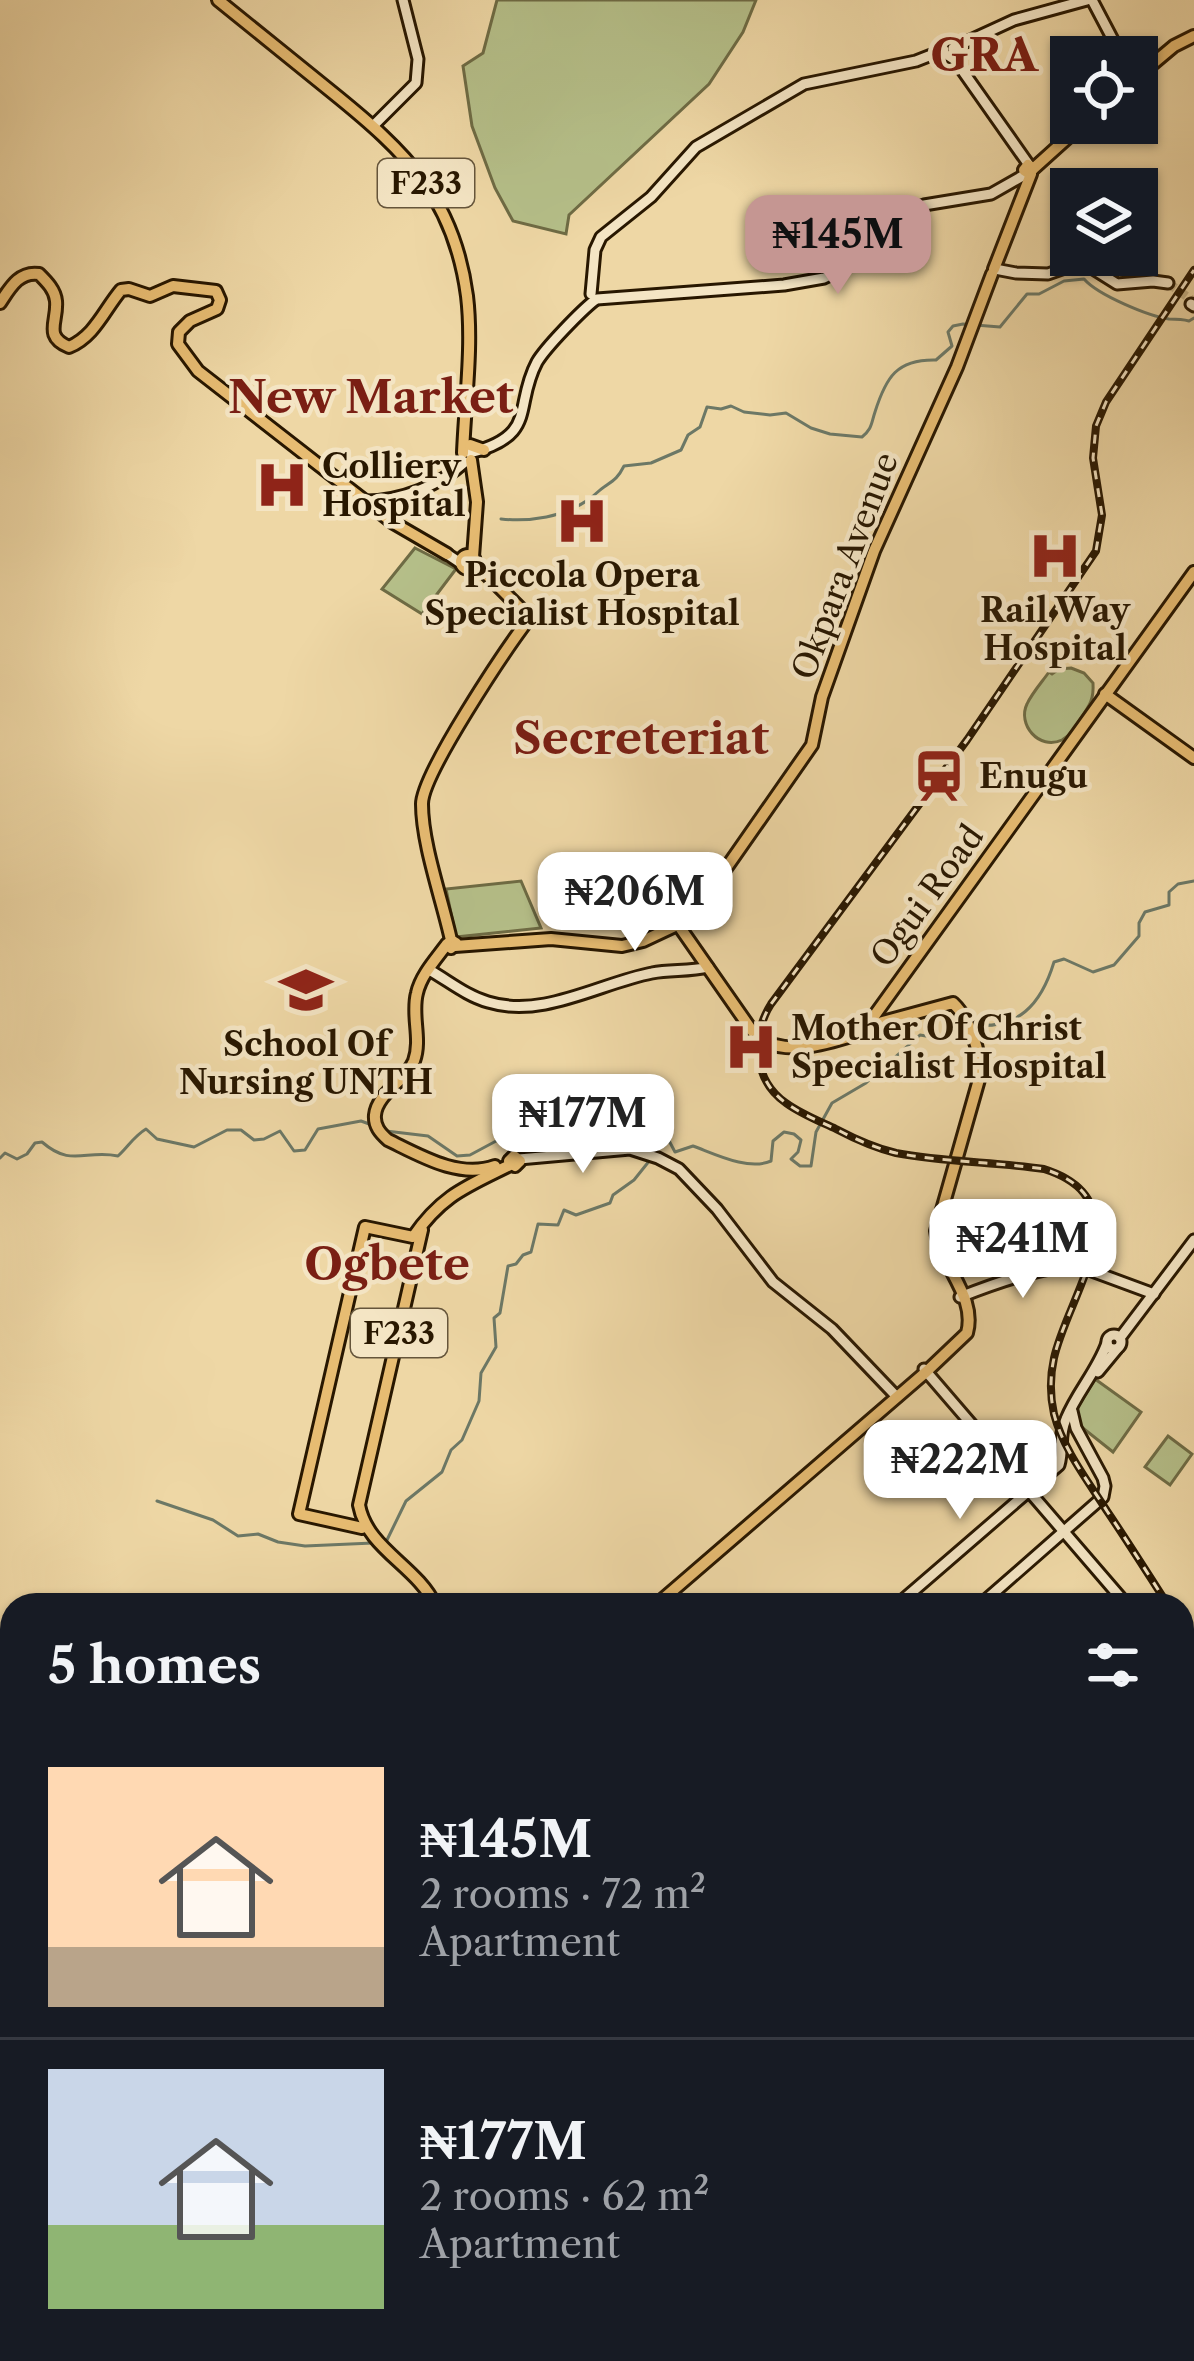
<!DOCTYPE html>
<meta charset="utf-8">
<style>
body{margin:0;font-family:"Libre Caslon Text",serif;background:#242831;color:#f1f3f6;height:100vh;display:flex;flex-direction:column;font-size:45px;white-space:nowrap}
*{box-sizing:border-box;margin:0}
p{font-size:39px;color:#9ea1a6}
.icon{flex:none;width:66px;height:66px;fill:none;stroke:currentColor;stroke-width:2;stroke-linecap:round;stroke-linejoin:round}
.map{position:relative;flex:1;overflow:hidden}
.drawer{position:absolute;left:0px;top:1593px;width:1194px;height:768px;display:flex;flex-direction:column;background:#171b24;border-radius:36px 36px 0 0;box-shadow:0 3px 9px #0004}
.drawer>*{flex:none}
.controls{position:absolute;left:1050px;top:36px;display:grid;gap:24px}
.controls a{display:grid;place-items:center;width:108px;height:108px;border-radius:0px;background:#171b24;box-shadow:0 3px 9px #0004;font-size:60px}
.price{position:absolute;translate:-50% -102px;padding:0 27px;border-radius:24px;background:#fff;color:#222;font-size:39px;line-height:78px;filter:drop-shadow(0 3px 6px #0008)}
.price::after{content:'';position:absolute;left:50%;top:72px;width:36px;height:27px;margin-left:-18px;background:inherit;clip-path:polygon(0 0,100% 0,50% 100%)}
.price.on{background:#c59692;color:#111}
ul{padding:0;list-style:none}
li{display:flex;align-items:center;gap:36px;height:300px;padding:0 48px}
li+li{border-top:3px solid #363941}
li span{display:grid;place-items:center;flex:none;width:336px;height:240px;border-radius:0px;color:#555}
li>.icon{margin-inline-start:auto}
span .icon{width:144px;height:144px;fill:#fffc;stroke-width:1}
li b{font-size:51px}
h2{display:flex;justify-content:space-between;align-items:center;height:144px;padding:0 48px;font-size:51px}
.map>svg:first-child{display:block}
</style>
<div class="map">
<svg width="1194" height="2361" viewBox="0 0 1194 2361">
<rect width="100%" height="100%" fill="#eed7a5"/>
<filter id="stains"><feTurbulence type="fractalNoise" baseFrequency=".00167" numOctaves="4"/><feColorMatrix values="0 0 0 0 .2 0 0 0 0 .09 0 0 0 0 .02 0 0 0 .5 -.17"/></filter>
<radialGradient id="worn" r=".72"><stop offset=".6" stop-color="#630" stop-opacity="0"/><stop offset="1" stop-color="#630" stop-opacity=".3"/></radialGradient>
<!-- green -->
<g fill="#b5bf89" stroke="#6e6b44" stroke-width="3">
<polygon points="497,0 756,0 743,32 709,84 569,215 566,234 513,221 495,188 472,126 463,66 483,53"/>
<polygon points="415,548 456,569 422,614 382,589"/>
<path d="M1071,668L1084,673L1093,683C1094,699 1090,705 1081,718C1076,726 1071,735 1062,740C1039,751 1017,724 1027,704C1032,693 1042,682 1049,672L1052,674L1059,669Z"/>
<polygon points="521,881 541,928 456,937 446,889"/>
<polygon points="1095,1379 1141,1412 1113,1452 1079,1425 1076,1410"/>
<polygon points="1168,1436 1192,1454 1170,1485 1145,1467"/>
</g>
<g fill="none" stroke-linecap="round" stroke-linejoin="round">
<!-- stream -->
<g stroke="#6c7866" stroke-width="3">
<path d="M501,519C531,522 563,517 588,500C594,496 598,491 604,487C614,480 618,478 624,466L651,463L681,450L688,435L700,427L707,407L721,409L731,406L744,412L770,415L786,413L811,428L830,434L862,437C872,429 871,424 875,412C886,377 897,359 936,360L952,346L948,332L953,326L963,324L1000,327L1027,294H1039L1064,281L1084,279C1098,295 1148,316 1169,319C1176,319 1182,319 1189,321L1194,318"/>
<path d="M971,1025C1018,1030 1041,1005 1054,962L1064,959L1093,972L1114,965L1139,936V923L1145,912L1169,905V892L1178,884L1194,881"/>
<path d="M386,1131L428,1136L457,1156L470,1155L498,1140L527,1136L533,1142L539,1139L543,1120C561,1117 576,1129 595,1128C608,1127 622,1120 635,1116L652,1124L657,1134L666,1135L675,1152L693,1146C715,1154 748,1171 771,1161L773,1141L784,1132L794,1134L801,1140L798,1152L791,1159L800,1166H811L816,1132L832,1103L866,1083L920,1035L944,1039L962,1026"/>
<path d="M0,1158L5,1153L17,1159L27,1154L35,1143L42,1142C72,1168 85,1149 118,1156C128,1147 134,1136 146,1129L157,1139L194,1147L227,1130H241L254,1140L264,1139L280,1131L294,1151L305,1150L318,1129L361,1121L372,1125"/>
<polyline points="157,1501 213,1520 238,1536 258,1534 278,1542 305,1546 373,1543"/>
<polyline points="383,1542 386,1542 406,1501 442,1472 451,1450 462,1440 479,1401 481,1373 496,1347 494,1318 500,1313 508,1266 516,1264 523,1255 531,1252 538,1224 558,1225 564,1210 576,1215 610,1203 613,1195 634,1180 650,1160"/>
</g>
<!-- secondary-tunnel -->
<polyline stroke="#c6b184" stroke-width="9" stroke-dasharray="9 4.5" stroke-linecap="butt" points="1168,283 1193,301"/>
<!-- secondary casing -->
<g stroke="#281700" stroke-width="15">
<g id="secondary">
<polyline points="1092,0 1122,57"/>
<polyline points="953,48 1014,20 1087,0"/>
<polyline points="949,56 955,60 1029,165"/>
<polyline points="373,126 416,83 418,59 403,0"/>
<polyline points="995,269 1016,273 1048,274 1082,262 1117,284 1153,281 1168,283"/>
<polyline points="591,294 595,250 601,237 651,197 696,147 804,84 916,61 944,50"/>
<polyline points="597,299 784,285 824,278 845,268 881,227 899,214 924,205 991,194 1026,174"/>
<polyline points="1191,304 1194,306"/>
<path d="M470,453C539,435 513,407 537,362C546,347 581,311 595,300"/>
<path d="M367,501C402,500 439,486 465,462"/>
<polyline points="447,554 462,564"/>
<path d="M431,971C450,982 467,996 488,1002C543,1019 600,983 652,973C670,969 689,972 708,967"/>
<polyline points="966,1034 966,1035"/>
<polyline points="519,1159 630,1149 658,1158 679,1169 717,1209 773,1282 832,1329 897,1397"/>
<polyline points="1089,1270 1154,1294"/>
<path d="M960,1297C988,1286 1055,1261 1082,1268"/>
<circle cx="1114" cy="1342" r="7"/>
<polyline points="1120,1338 1194,1240"/>
<polyline points="924,1369 1127,1605"/>
<polyline points="1098,1372 1117,1349"/>
<path d="M897,1605L1059,1465C1064,1448 1058,1437 1066,1419C1077,1392 1097,1371 1107,1343"/>
<polyline points="980,1605 1103,1497 1105,1486 1103,1478 1076,1428 1072,1411"/>
<polyline points="1182,1906 1194,1923"/>
<polyline points="1101,2349 1110,2361"/>
</g>
</g>
<!-- primary casing -->
<g stroke="#281700" stroke-width="16">
<g id="primary">
<path d="M218,0C256,31 295,62 333,93C406,152 454,198 467,296C473,346 465,402 463,453"/>
<polyline points="1137,77 1174,46 1194,36"/>
<polygon points="1028,165 1033,168 1030,174 1024,170"/>
<polyline points="1033,169 1084,123"/>
<polyline points="994,269 1031,174"/>
<path d="M0,303C10,288 19,271 39,274C47,282 55,290 56,301C58,322 43,336 69,347C95,336 104,310 121,290L129,289L150,296L173,286L216,291L220,300L217,309L190,321L179,332L178,344L198,371L392,522L447,554"/>
<polyline points="470,445 484,450"/>
<polyline points="471,460 477,502 473,557"/>
<circle cx="468" cy="562" r="7"/>
<polyline points="1105,694 1194,758"/>
<polyline points="683,921 722,874 812,745 822,697 874,551 957,367 992,274"/>
<polyline points="679,926 755,1035"/>
<path d="M451,940L456,943L451,948L447,945L451,940C442,899 422,844 422,804C422,774 506,649 528,620L526,614L475,563"/>
<path d="M447,944C436,959 421,975 417,993C411,1015 422,1039 414,1061C406,1081 377,1093 375,1115C374,1126 380,1133 388,1140C421,1156 459,1179 495,1166"/>
<polyline points="455,946 551,939 622,946 643,941 677,925"/>
<polyline points="872,1019 1194,572"/>
<path d="M758,1038C791,1059 839,1040 873,1029"/>
<polygon points="514,1156 520,1161 515,1166 509,1161"/>
<path d="M422,1230L359,1505C367,1549 417,1566 435,1605"/>
<path d="M362,1528L299,1514L365,1227L413,1237C442,1195 466,1187 510,1165"/>
<path d="M656,1605L926,1372L967,1333C977,1296 941,1267 936,1231L980,1076C982,1054 969,1018 953,1003L879,1023"/>
<polyline points="954,2361 957,2349"/>
</g>
</g>
<!-- secondary -->
<use href="#secondary" stroke="#f4e5c4" stroke-width="9"/>
<!-- primary -->
<use href="#primary" stroke="#e7bc72" stroke-width="10"/>
<!-- rail casing -->
<g stroke="#281700" stroke-width="8">
<g id="rail">
<path d="M1168,1605C1148,1574 1128,1542 1107,1511C1088,1481 1063,1449 1054,1414C1050,1396 1050,1376 1054,1358C1068,1294 1145,1201 1044,1169C995,1162 944,1162 896,1153C875,1148 855,1139 836,1129C819,1121 801,1114 786,1103C753,1080 751,1036 771,1004L967,740L1096,551L1102,515L1093,458L1096,426L1106,402L1194,270"/>
<polyline points="1182,1628 1194,1646"/>
</g>
</g>
<!-- rail -->
<use href="#rail" stroke="#f4e5c4" stroke-width="3" stroke-dasharray="9" stroke-linecap="butt"/>
<!-- secondary-bridge casing -->
<g stroke="#281700" stroke-width="15" stroke-linecap="butt">
<polyline id="secondary-bridge" points="1082,1268 1089,1270"/>
</g>
<!-- primary-bridge casing -->
<g stroke="#281700" stroke-width="16" stroke-linecap="butt">
<polyline id="primary-bridge" points="756,1032 759,1035"/>
</g>
<!-- secondary-bridge -->
<use href="#secondary-bridge" stroke="#f4e5c4" stroke-width="9"/>
<!-- primary-bridge -->
<use href="#primary-bridge" stroke="#e7bc72" stroke-width="10"/>
</g>
<!-- icons -->
<defs>
<g id="hospital-bare" transform="scale(4.14)"><path d="M-5-5h3v3.5h4V-5h3V5h-3V1.5h-4V5h-3Z" fill="#8f2418" stroke="#f4e5c4" stroke-width="2.5" paint-order="stroke"/></g>
<g id="station-bare" transform="scale(4.14)"><path d="M-3-6H3Q5-6 5-4V2Q5 4 3 4L4.5 6H3L1.5 4h-3L-3 6H-4.5L-3 4Q-5 4-5 2V-4Q-5-6-3-6ZM-3.5-4v3h7v-3ZM-3.5 1v1.5H-2V1ZM2 1v1.5H3.5V1Z" fill="#8f2418" stroke="#f4e5c4" stroke-width="2.5" paint-order="stroke"/></g>
<g id="university-bare" transform="scale(4.14)"><path d="M0-5L7-2L0 1L-7-2ZM-4 1L0 2.5L4 1V4Q0 6-4 4Z" fill="#8f2418" stroke="#f4e5c4" stroke-width="2.5" paint-order="stroke"/></g>
</defs>
<g fill-rule="evenodd">
<use href="#hospital-bare" x="282" y="485"/>
<use href="#hospital-bare" x="582" y="521"/>
<use href="#hospital-bare" x="1055" y="556"/>
<use href="#station-bare" x="939" y="776"/>
<use href="#university-bare" x="306" y="990"/>
<use href="#hospital-bare" x="751" y="1047"/>
</g>
<g text-anchor="middle" dominant-baseline="central" stroke-width="9" stroke-linejoin="round" paint-order="stroke">
<!-- shield labels -->
<g fill="#f4e5c4" stroke="#65553b" stroke-width="3">
<rect x="378" y="159" width="96" height="48" rx="9"/>
<rect x="351" y="1309" width="96" height="48" rx="9"/>
</g>
<g font-size="30" font-weight="bold" fill="#281700">
<text x="426" y="183">F233</text>
<text x="399" y="1333">F233</text>
</g>
<!-- poi labels -->
<g font-size="33" font-weight="bold" fill="#281700" stroke="#f4e5c4" text-anchor="start">
<text x="322" y="466">Colliery<tspan x="322" dy="38">Hospital</tspan></text>
<text x="582" y="575" text-anchor="middle">Piccola Opera<tspan x="582" dy="38">Specialist Hospital</tspan></text>
<text x="1055" y="610" text-anchor="middle">Rail Way<tspan x="1055" dy="38">Hospital</tspan></text>
<text x="979" y="776">Enugu</text>
<text x="791" y="1028">Mother Of Christ<tspan x="791" dy="38">Specialist Hospital</tspan></text>
<text x="306" y="1044" text-anchor="middle">School Of<tspan x="306" dy="38">Nursing UNTH</tspan></text>
</g>
<!-- street labels -->
<g font-size="33" fill="#281700" stroke="#f4e5c4">
<text transform="translate(845 566) rotate(-69)">Okpara Avenue</text>
<text transform="translate(927 896) rotate(-54)">Ogui Road</text>
</g>
<!-- district labels -->
<g font-size="45" font-weight="bold" fill="#7a1f14" stroke="#f4e5c4">
<text x="984" y="55">GRA</text>
<text x="371" y="397">New Market</text>
<text x="641" y="738">Secreteriat</text>
<text x="387" y="1264">Ogbete</text>
</g>
</g>
<rect width="100%" height="100%" filter="url(#stains)"/>
<rect width="100%" height="100%" fill="url(#worn)"/>
</svg>
<div class="controls">
<a><svg class="icon" aria-label="locate" viewBox="0 0 24 24"><circle cx="12" cy="12" r="6"/><path d="M12 2v4M12 18v4M2 12h4M18 12h4"/></svg></a>
<a><svg class="icon" aria-label="layers" viewBox="0 0 24 24"><path d="M12 4l9 5-9 5-9-5zM3 14l9 5 9-5"/></svg></a>
</div>
<b class="price on" style="left:838px;top:297px">₦145M</b>
<b class="price" style="left:635px;top:954px">₦206M</b>
<b class="price" style="left:583px;top:1176px">₦177M</b>
<b class="price" style="left:1023px;top:1301px">₦241M</b>
<b class="price" style="left:960px;top:1522px">₦222M</b>
<section class="drawer">
<h2>5 homes<svg class="icon" aria-label="filters" viewBox="0 0 24 24"><path d="M4 7h16M4 17h16"/><circle cx="9" cy="7" r="2"/><circle cx="15" cy="17" r="2"/></svg></h2>
<ul>
<li><span style="background:linear-gradient(#ffd9b3 75%,#b9a48a 0)"><svg class="icon" aria-label="home" viewBox="0 0 24 24"><path d="M3 11l9-7 9 7M6 9v11h12V9"/></svg></span><div><b>₦145M</b><p>2 rooms · 72 m²</p><p>Apartment</p></div></li>
<li><span style="background:linear-gradient(#c9d6e8 65%,#8fb573 0)"><svg class="icon" aria-label="home" viewBox="0 0 24 24"><path d="M3 11l9-7 9 7M6 9v11h12V9"/></svg></span><div><b>₦177M</b><p>2 rooms · 62 m²</p><p>Apartment</p></div></li>
</ul>
</section>
</div>
